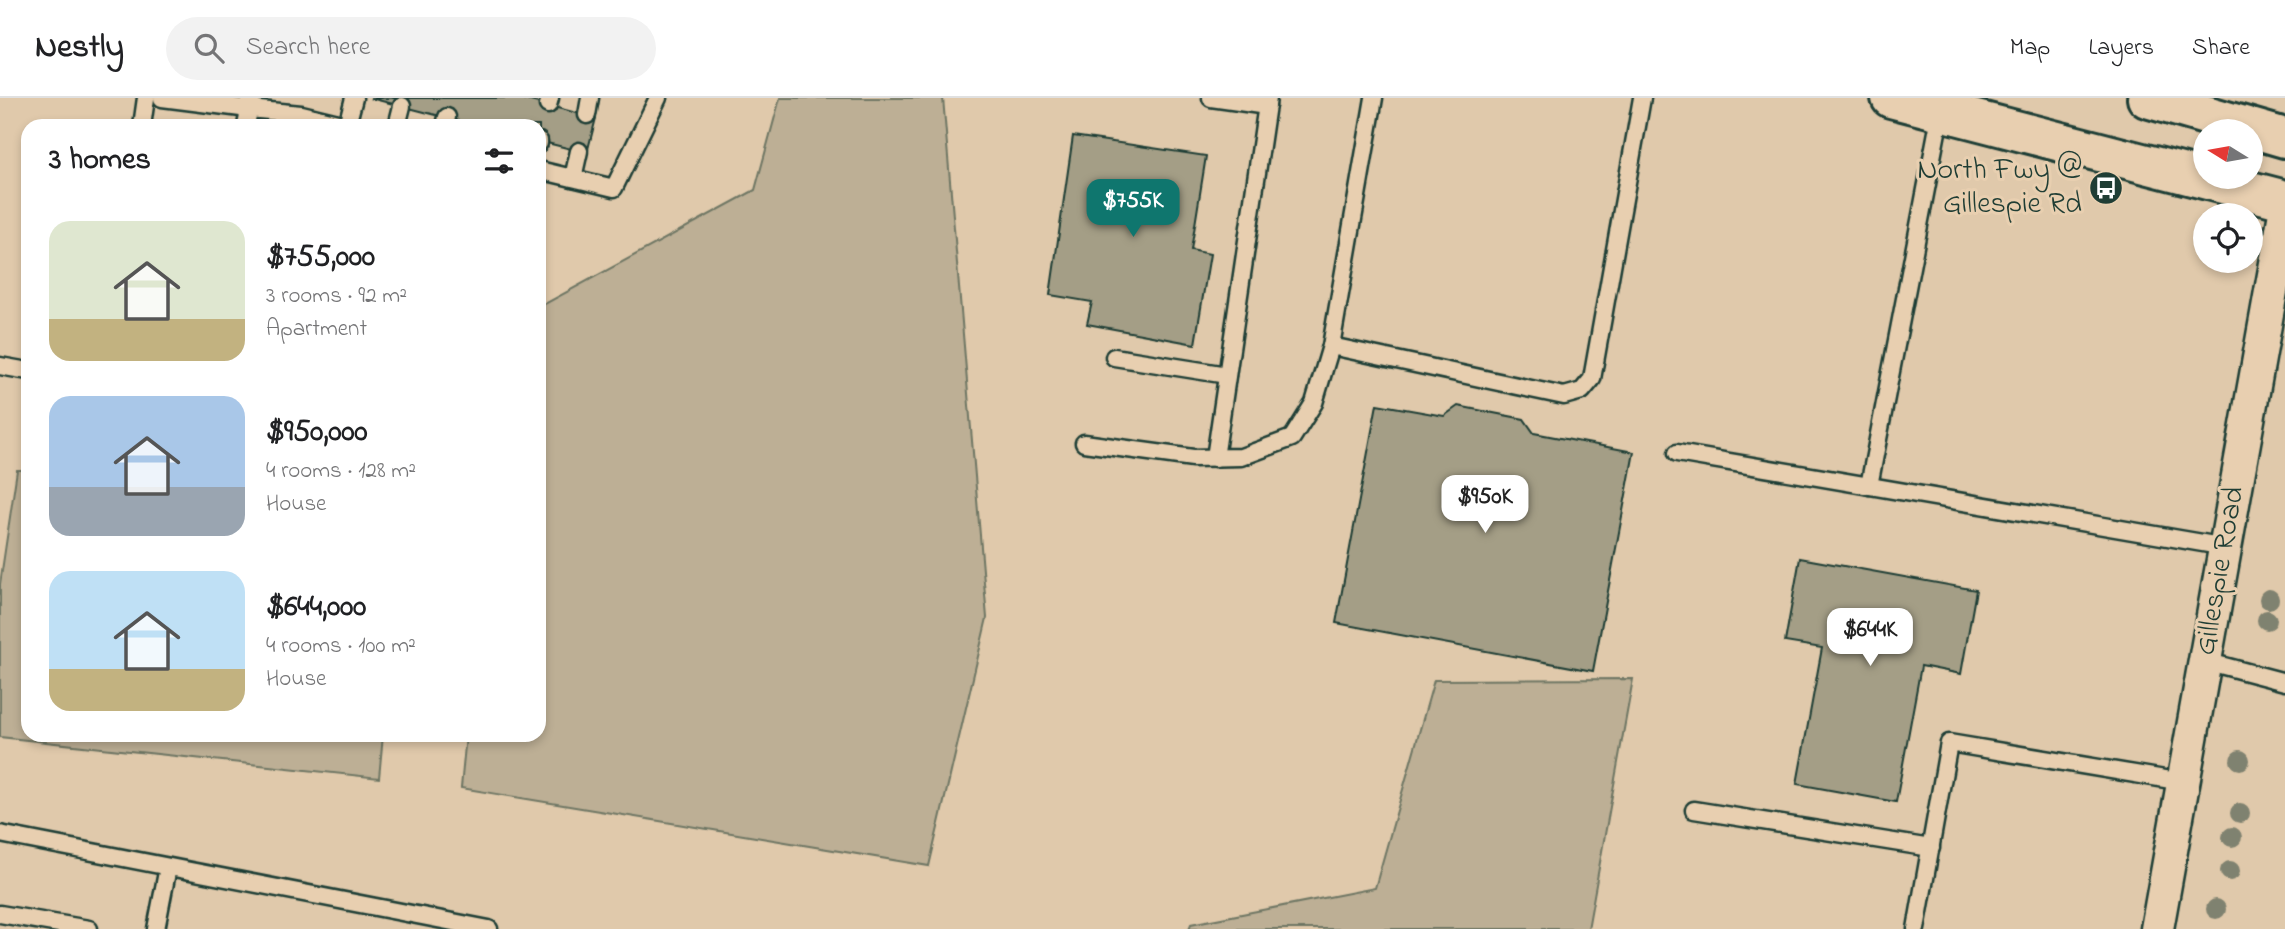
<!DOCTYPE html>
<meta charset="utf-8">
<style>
body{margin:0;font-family:"Indie Flower",sans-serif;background:#f2f2f2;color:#202124;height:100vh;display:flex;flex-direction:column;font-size:26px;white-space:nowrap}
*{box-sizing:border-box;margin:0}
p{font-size:23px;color:#757577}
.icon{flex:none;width:38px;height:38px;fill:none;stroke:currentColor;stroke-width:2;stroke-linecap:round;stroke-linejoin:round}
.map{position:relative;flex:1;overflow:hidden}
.drawer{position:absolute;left:21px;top:21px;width:525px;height:623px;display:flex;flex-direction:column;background:#fff;border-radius:21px;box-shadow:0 4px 10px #0003}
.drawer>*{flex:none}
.needle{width:46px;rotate:281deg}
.controls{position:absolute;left:2193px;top:21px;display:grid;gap:14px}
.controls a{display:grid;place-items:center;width:70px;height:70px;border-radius:50%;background:#fff;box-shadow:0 4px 10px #0003;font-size:35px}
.price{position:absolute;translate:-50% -60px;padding:0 16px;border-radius:14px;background:#fff;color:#222;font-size:23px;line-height:46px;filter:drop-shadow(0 2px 4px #0008)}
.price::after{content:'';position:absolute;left:50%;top:42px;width:21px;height:16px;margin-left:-10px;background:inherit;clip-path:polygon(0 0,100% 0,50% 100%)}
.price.on{background:#0f766e;color:#fff}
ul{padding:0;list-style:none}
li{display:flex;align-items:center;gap:21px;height:175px;padding:0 28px}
li span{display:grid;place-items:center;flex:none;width:196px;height:140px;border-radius:21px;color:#555}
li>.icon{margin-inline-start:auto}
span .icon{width:84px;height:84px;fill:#fffc;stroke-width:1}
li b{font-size:30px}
h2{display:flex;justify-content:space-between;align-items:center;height:84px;padding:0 28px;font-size:30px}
header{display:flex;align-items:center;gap:42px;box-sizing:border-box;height:98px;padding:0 35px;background:#fff;border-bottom:2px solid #e0e0e0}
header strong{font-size:33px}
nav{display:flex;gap:38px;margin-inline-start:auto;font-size:24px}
.search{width:490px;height:63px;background:#f2f2f2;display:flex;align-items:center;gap:18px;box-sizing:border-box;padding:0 24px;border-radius:38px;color:#757577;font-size:26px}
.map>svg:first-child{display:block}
</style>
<header>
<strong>Nestly</strong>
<div class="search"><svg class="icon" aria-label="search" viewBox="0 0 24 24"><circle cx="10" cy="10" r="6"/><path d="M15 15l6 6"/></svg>Search here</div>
<nav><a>Map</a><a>Layers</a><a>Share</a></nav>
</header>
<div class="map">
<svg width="2285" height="831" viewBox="0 0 2285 831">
<rect width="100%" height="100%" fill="#e0c9ab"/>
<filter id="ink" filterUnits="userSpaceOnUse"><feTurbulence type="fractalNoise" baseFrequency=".0143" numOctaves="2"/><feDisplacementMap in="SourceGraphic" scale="14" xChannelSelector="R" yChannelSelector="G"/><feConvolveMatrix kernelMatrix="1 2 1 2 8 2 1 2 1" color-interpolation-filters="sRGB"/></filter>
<g filter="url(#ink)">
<!-- green -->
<g fill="#bdaf95" stroke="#6e7664" stroke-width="2">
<polygon points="780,0 943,0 987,520 929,768 461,690 466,637 539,637 539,209 755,92"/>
<polygon points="17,372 28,372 28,637 383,637 379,680 0,639 0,486"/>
<polygon points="1633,581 1588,831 1189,831 1191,826 1375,790 1434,582"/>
</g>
<!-- building -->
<g fill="#a49e86" stroke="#1f3d34" stroke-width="2">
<polygon points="370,0 519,0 596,20 587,55 539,43 539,28 479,28"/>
<polygon points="1073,38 1206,58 1191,152 1210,156 1195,246 1087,226 1092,204 1050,197"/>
<polygon points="1377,306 1444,318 1458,308 1524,321 1534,335 1634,354 1593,573 1336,525"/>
<polygon points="1800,460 1976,492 1961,576 1921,568 1896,704 1797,686 1822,550 1785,544"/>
</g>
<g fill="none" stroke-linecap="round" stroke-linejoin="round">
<!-- service casing -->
<g stroke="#1f3d34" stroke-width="21">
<g id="service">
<polyline points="162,0 249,11 252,0"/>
<polyline points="1211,0 1267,8"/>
<polyline points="548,7 550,0"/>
<polyline points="587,17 590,0"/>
<polyline points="347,27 354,0"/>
<polyline points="142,28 146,0"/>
<polyline points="246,28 249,11 301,16 350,28"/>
<polyline points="397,28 402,8"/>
<polyline points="445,28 447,19"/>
<polyline points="539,45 539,43"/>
<polyline points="539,72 614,90 658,0"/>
<polyline points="573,80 579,53"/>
<polyline points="1331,248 1564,298 1582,293 1592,281 1642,0"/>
<polyline points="1114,259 1227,277"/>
<polyline points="0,268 28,273"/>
<polyline points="1084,345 1193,360 1241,359 1292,340 1314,305 1331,248 1374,0"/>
<polyline points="1677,355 2226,449"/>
<polyline points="1215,360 1268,0"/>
<polyline points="1869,388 1941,13"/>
<polyline points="2205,563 2285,584"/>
<polyline points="1694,712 1931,750"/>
<polyline points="0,736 489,831"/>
<polyline points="0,816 89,831"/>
<polyline points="156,831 168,769"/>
<polyline points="1916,831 1949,645 2183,684"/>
</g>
</g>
<!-- minor casing -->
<g stroke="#1f3d34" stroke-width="37">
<polyline id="minor" points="2157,831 2285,115"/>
</g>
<!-- secondary casing -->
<g stroke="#1f3d34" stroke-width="44">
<polyline id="secondary" points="1891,0 2285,102"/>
</g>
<!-- motorway casing -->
<g stroke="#1f3d34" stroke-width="44">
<polyline id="motorway" points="2147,0 2285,40"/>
</g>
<!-- service -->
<use href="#service" stroke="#e8cfb0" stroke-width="16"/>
<!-- minor -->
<use href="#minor" stroke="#e8cfb0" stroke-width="32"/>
<!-- secondary -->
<use href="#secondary" stroke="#e8cfb0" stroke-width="38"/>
<!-- motorway -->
<use href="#motorway" stroke="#e8cfb0" stroke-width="38"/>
</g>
<!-- trees -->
<g fill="#7f826f">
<circle cx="2269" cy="501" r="10"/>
<circle cx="2267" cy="522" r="10"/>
<circle cx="2240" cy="662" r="10"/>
<circle cx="2240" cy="715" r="10"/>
<circle cx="2232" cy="739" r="10"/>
<circle cx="2230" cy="773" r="10"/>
<circle cx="2216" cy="811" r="10"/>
</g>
</g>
<!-- icons -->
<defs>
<g id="bus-disc" transform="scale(1.75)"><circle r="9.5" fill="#1f3d34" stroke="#e8cfb0"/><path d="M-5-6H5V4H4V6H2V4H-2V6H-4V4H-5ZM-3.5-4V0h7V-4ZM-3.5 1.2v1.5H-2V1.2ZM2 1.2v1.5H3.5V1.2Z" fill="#fff"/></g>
</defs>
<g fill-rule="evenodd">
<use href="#bus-disc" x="2106" y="90"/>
</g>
<g text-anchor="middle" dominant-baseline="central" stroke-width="6" stroke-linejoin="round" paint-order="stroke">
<!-- poi labels -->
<g font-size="30" fill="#1f3d34" stroke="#e8cfb0" text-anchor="end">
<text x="2082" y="73">North Fwy @<tspan x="2082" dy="34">Gillespie Rd</tspan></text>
</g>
<!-- street labels -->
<g font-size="30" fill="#1f3d34" stroke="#e8cfb0">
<text transform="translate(2221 473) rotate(-80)">Gillespie Road</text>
</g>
</g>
</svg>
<div class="controls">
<a><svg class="needle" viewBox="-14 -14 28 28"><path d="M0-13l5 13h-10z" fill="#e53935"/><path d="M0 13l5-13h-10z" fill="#757577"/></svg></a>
<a><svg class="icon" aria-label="locate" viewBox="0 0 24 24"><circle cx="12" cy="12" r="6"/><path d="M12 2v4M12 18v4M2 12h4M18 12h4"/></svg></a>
</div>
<b class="price on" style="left:1133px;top:141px">$755K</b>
<b class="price" style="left:1485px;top:437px">$950K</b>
<b class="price" style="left:1870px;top:570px">$644K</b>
<section class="drawer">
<h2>3 homes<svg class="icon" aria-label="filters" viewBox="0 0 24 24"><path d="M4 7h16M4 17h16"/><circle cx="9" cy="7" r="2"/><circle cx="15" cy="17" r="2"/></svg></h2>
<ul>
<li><span style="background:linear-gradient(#dfe7d0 70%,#c2b280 0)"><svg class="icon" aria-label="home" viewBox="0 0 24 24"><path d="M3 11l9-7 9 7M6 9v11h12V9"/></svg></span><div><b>$755,000</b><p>3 rooms · 92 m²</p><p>Apartment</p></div></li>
<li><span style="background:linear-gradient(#a9c7e8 65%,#9aa5b1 0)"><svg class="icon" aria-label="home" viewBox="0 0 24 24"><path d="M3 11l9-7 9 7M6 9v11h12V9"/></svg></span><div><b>$950,000</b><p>4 rooms · 128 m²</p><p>House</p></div></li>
<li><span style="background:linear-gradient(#bfe0f5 70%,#c2b280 0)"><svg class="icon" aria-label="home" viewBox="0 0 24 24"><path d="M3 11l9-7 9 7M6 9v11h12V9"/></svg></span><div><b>$644,000</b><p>4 rooms · 100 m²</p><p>House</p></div></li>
</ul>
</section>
</div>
